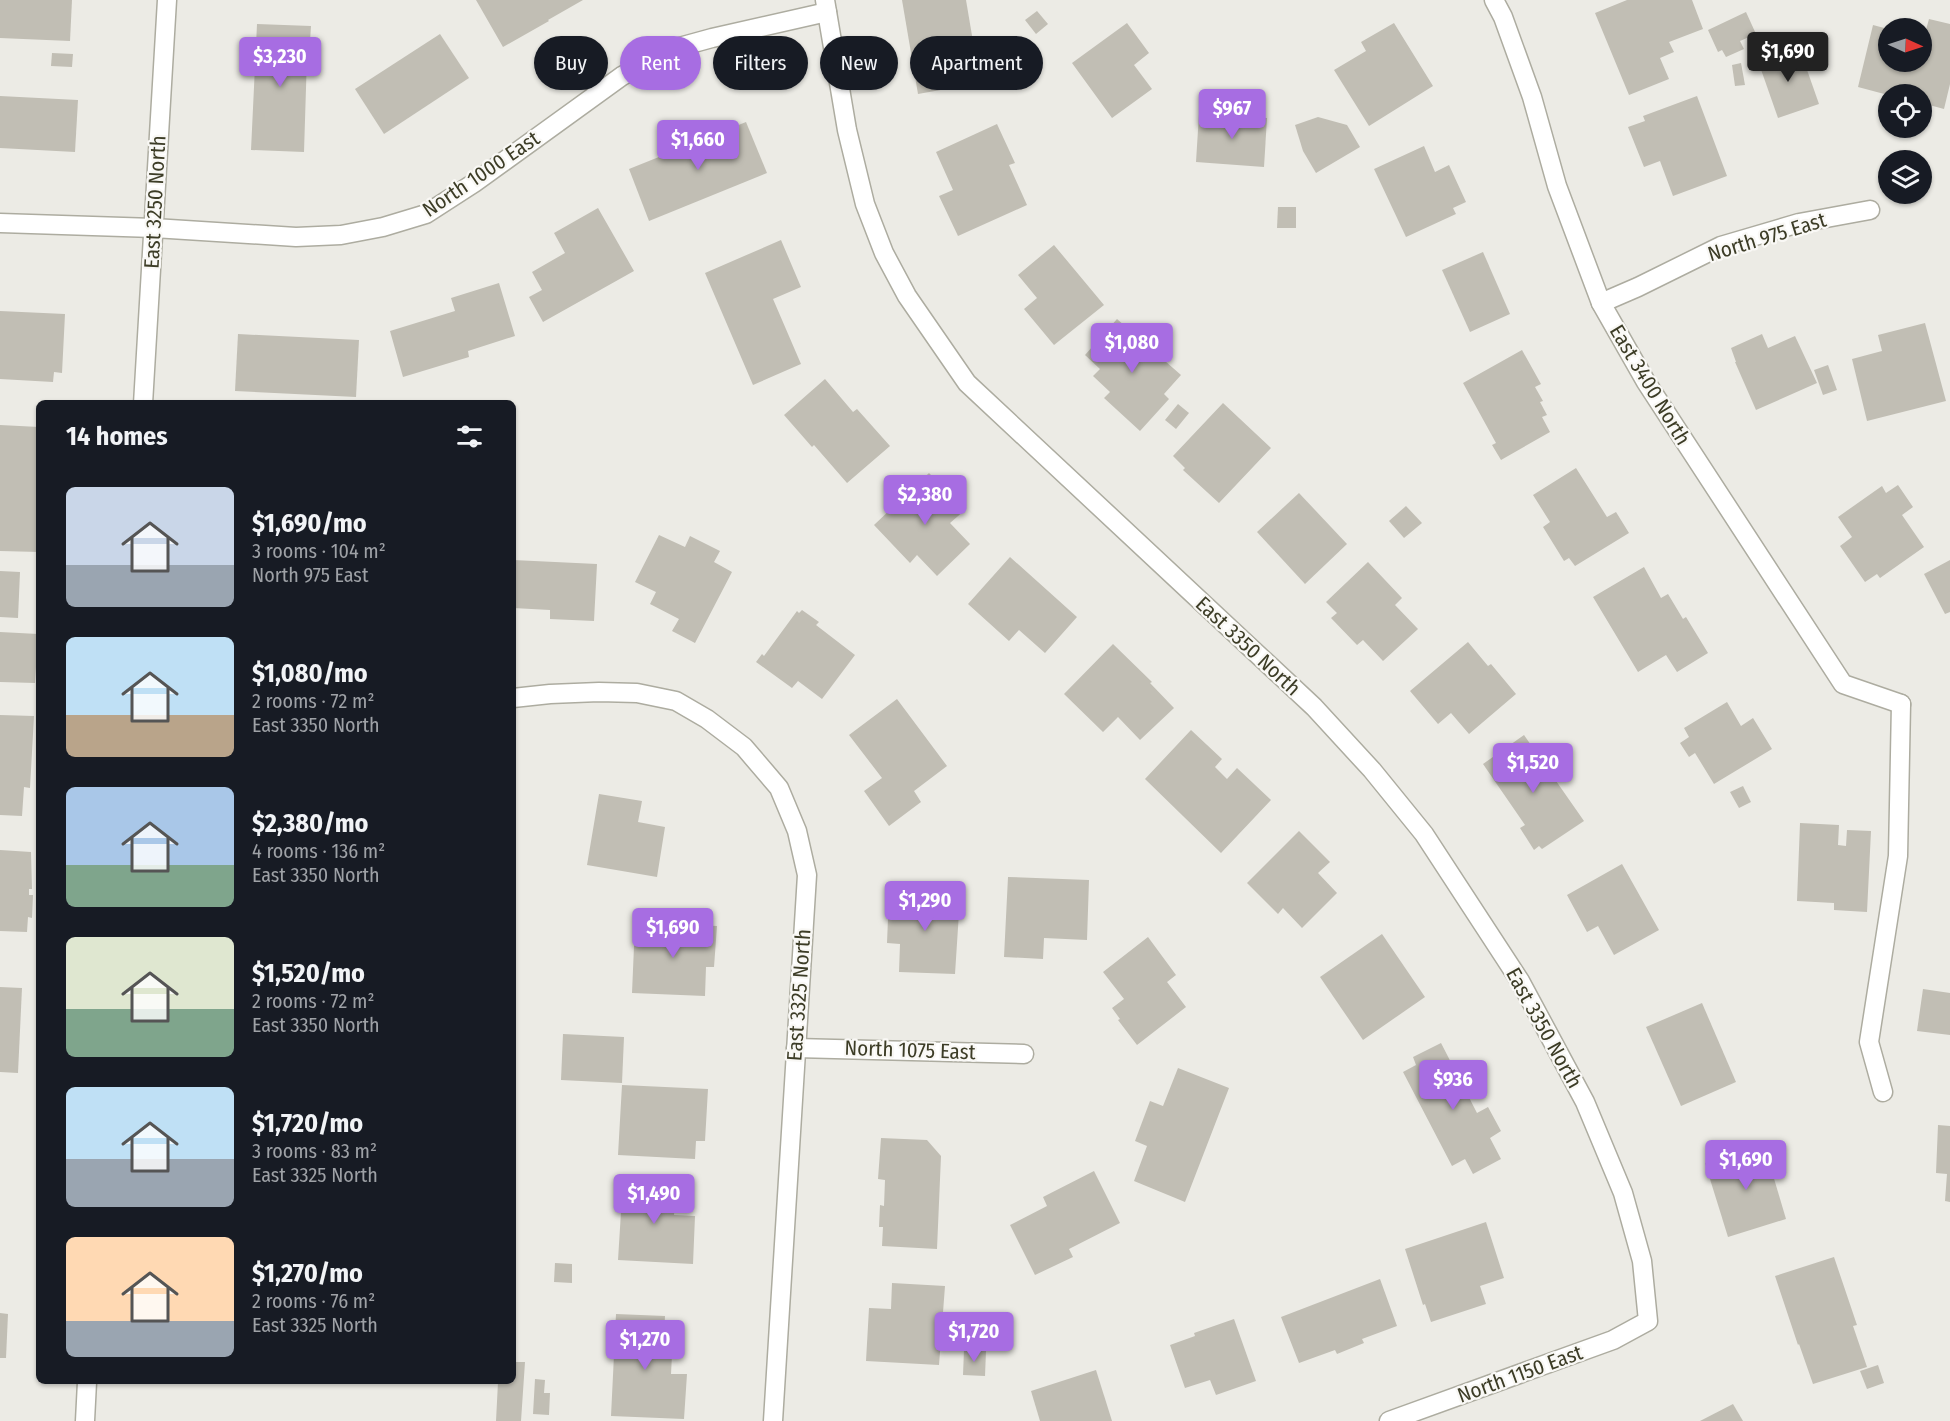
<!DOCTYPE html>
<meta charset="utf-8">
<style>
body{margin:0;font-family:"Fira Sans Condensed",sans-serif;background:#242831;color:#f1f3f6;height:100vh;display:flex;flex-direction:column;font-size:22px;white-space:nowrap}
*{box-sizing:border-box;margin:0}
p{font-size:20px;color:#9ea1a6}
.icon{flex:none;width:33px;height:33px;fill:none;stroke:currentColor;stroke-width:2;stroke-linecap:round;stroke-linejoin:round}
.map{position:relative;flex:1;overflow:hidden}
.drawer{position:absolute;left:36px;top:400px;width:480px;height:984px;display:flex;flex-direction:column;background:#171b24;border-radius:9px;box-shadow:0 2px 4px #0004}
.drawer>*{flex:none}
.hud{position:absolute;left:534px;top:36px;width:570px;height:54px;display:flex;gap:12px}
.needle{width:39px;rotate:93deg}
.fabs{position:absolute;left:1878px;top:18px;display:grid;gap:12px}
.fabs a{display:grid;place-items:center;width:54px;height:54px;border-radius:50%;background:#171b24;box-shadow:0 2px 4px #0004;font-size:30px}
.price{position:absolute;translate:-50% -51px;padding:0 14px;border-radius:6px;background:#a76de2;color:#fff;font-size:20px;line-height:39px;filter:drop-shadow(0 2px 3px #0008)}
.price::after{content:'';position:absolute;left:50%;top:36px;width:18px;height:14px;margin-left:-9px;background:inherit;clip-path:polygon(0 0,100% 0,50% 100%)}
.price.active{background:#222;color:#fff}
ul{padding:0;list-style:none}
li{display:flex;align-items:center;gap:18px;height:150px;padding:0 30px}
li span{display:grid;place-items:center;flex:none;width:168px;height:120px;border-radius:9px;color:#555}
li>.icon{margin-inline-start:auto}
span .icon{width:72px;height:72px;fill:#fffc;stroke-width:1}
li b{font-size:26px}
h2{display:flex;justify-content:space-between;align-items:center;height:72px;padding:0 30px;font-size:26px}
.chip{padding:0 21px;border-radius:27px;background:#171b24;box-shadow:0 2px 4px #0004;font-size:21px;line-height:54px}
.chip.active{background:#a76de2;color:#fff}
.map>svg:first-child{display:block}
</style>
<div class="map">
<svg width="1950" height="1421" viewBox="0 0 1950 1421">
<rect width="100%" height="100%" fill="#ecebe5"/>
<!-- building -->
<g fill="#c1beb4">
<polygon points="0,0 72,0 70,41 0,38"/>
<polygon points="476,0 583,0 548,20 549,21 503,47"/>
<polygon points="902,0 966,0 980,83 918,94"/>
<polygon points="1627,0 1692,0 1703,29 1669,42 1674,52 1660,58 1669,79 1629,95 1595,13"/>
<polygon points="1037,11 1048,24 1036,34 1025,20"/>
<polygon points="1746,12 1756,34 1740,41 1744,49 1726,57 1722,50 1718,52 1708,30"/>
<polygon points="1929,19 1950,24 1950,84 1944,109 1922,103 1922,94 1888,95 1858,87 1873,25 1888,29 1888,62 1922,62 1922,37 1924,37"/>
<polygon points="1127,23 1149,53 1134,65 1152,89 1112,118 1072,63"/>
<polygon points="1394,23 1433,86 1369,126 1334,70 1366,51 1361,42"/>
<polygon points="257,24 311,26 309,56 307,56 304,152 251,150"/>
<polygon points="440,34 469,78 384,134 355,89"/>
<polygon points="1799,47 1819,104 1778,118 1758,61"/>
<polygon points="52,53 73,54 72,67 51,66"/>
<polygon points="1741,63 1745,85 1735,86 1732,65"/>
<polygon points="0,96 78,100 75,152 0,148"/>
<polygon points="1697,96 1727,176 1673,196 1660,161 1644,167 1628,127 1645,121 1643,116"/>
<polygon points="1199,114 1267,118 1264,167 1196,162"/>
<polygon points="1318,117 1347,125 1360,147 1316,173 1303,151 1295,125"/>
<polygon points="746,122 767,173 649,221 629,169"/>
<polygon points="997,124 1015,163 1009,165 1027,205 958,236 939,196 953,190 936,152"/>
<polygon points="1424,146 1435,172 1449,165 1466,202 1453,208 1456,214 1406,237 1374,169"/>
<polygon points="1278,207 1296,207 1296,228 1277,228"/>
<polygon points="598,208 634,271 543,322 529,297 542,290 532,272 565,253 554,233"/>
<polygon points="781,240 801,287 773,299 801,364 753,385 705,273"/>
<polygon points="1054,245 1104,305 1054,345 1024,309 1037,298 1018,275"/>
<polygon points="1483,252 1510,314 1470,332 1442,270"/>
<polygon points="499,283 515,336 468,351 469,357 403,377 390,331 455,311 451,298"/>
<polygon points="0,311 65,314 62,373 54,372 53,382 0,379"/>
<polygon points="1117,319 1181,375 1164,394 1169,399 1140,431 1104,398 1110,392 1093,376 1100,369 1085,355"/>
<polygon points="1925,323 1946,401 1867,421 1852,359 1882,351 1878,335"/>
<polygon points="238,334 359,340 356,397 235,391"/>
<polygon points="1762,334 1768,348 1795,336 1817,383 1756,410 1735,362 1736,362 1731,348"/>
<polygon points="1522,350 1541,384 1535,387 1543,401 1540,402 1547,415 1542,417 1550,432 1501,460 1492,445 1496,443 1463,383"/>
<polygon points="1828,365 1837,390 1823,395 1814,370"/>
<polygon points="825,379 853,412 857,409 890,446 847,483 814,445 812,447 784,415"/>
<polygon points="1223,403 1271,448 1219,503 1183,470 1185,468 1173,456"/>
<polygon points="1178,404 1189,413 1176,429 1165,420"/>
<polygon points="0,425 39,427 39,552 0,551"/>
<polygon points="1576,468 1607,517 1616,512 1629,533 1575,566 1569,558 1564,561 1543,527 1550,522 1533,495"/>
<polygon points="929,473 965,510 950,523 970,544 937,576 917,555 910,563 874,525"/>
<polygon points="1898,485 1913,507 1902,515 1924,547 1880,578 1877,574 1865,582 1840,546 1852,537 1838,517 1882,486 1886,493"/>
<polygon points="1299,493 1347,544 1305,584 1257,532"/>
<polygon points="1406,506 1422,523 1404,538 1389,521"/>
<polygon points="659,535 685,547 690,536 720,551 714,562 732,572 695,643 672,631 679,619 650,604 656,592 635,582"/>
<polygon points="1010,557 1077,617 1045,653 1019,630 1009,641 968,604"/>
<polygon points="513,560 597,564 594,621 550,619 550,610 513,608"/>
<polygon points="1950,560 1950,612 1945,614 1924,574"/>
<polygon points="1368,562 1402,598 1395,605 1418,629 1383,661 1363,640 1357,645 1331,618 1337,613 1326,602"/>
<polygon points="1644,567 1661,598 1668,594 1683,619 1686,617 1708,653 1677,672 1666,655 1638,672 1593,597"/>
<polygon points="0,571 20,572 18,618 0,617"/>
<polygon points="802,610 819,622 816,625 855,655 822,699 798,681 792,688 756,662 762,654 764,656 797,611 799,613"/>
<polygon points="0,632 38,634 35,683 0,682"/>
<polygon points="1468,642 1488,666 1491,664 1516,694 1469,734 1451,713 1438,724 1410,691"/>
<polygon points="1113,644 1152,682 1150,683 1174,708 1140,740 1118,717 1103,732 1064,694"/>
<polygon points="897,699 947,766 914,791 921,802 889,826 864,791 882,778 849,735"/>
<polygon points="1727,702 1741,726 1753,718 1772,749 1714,784 1695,753 1689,757 1680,743 1689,737 1684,728"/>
<polygon points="0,715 34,716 30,788 24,787 22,816 0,815"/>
<polygon points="1191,730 1222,759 1215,767 1227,779 1237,768 1271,800 1221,853 1145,779"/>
<polygon points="1524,735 1584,821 1542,849 1539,846 1534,850 1520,828 1525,825 1483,764"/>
<polygon points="1743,786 1751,802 1739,808 1730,792"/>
<polygon points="599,794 642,801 638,822 665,827 657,877 587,865"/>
<polygon points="1800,823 1839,825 1838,845 1846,846 1847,830 1871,831 1867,912 1834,910 1834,903 1797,901"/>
<polygon points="1299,831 1330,862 1318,873 1337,893 1302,928 1283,908 1278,914 1247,883"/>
<polygon points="0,850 31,852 32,889 29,889 29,895 33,895 32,918 28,917 27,932 0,931"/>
<polygon points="1622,864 1659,930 1614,955 1598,926 1587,932 1567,895"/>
<polygon points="1008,877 1089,880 1087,940 1044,938 1043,959 1004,957"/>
<polygon points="889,894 960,897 955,974 899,972 900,944 887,943"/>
<polygon points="635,923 717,926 714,967 706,967 705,996 632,993"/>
<polygon points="1382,934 1425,997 1363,1040 1320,977"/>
<polygon points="1148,937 1176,975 1167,982 1186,1007 1137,1045 1118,1020 1120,1019 1112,1008 1124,999 1103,972"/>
<polygon points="0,987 22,988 18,1073 0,1072"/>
<polygon points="1923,989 1950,993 1950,1035 1917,1031"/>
<polygon points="1702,1003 1736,1082 1681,1106 1646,1027"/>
<polygon points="563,1034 624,1037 622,1083 561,1080"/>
<polygon points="1441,1043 1477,1113 1488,1107 1501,1131 1490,1138 1501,1159 1473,1174 1465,1159 1452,1166 1403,1072 1416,1065 1413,1057"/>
<polygon points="1178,1068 1229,1088 1185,1202 1134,1181 1147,1146 1135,1141 1150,1101 1163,1106"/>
<polygon points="622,1085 708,1089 705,1141 696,1141 695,1159 618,1155"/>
<polygon points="1938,1125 1950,1126 1950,1202 1945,1201 1947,1174 1936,1173"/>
<polygon points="881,1138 927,1140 941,1156 937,1249 882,1246 883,1227 879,1227 880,1205 884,1206 885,1180 878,1179"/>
<polygon points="1764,1145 1786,1219 1728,1237 1705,1163"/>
<polygon points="1094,1171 1120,1223 1069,1249 1073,1257 1035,1275 1010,1225 1047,1206 1043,1197"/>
<polygon points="623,1180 676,1183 674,1215 695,1216 693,1264 618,1260"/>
<polygon points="1486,1222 1504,1278 1480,1286 1486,1304 1431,1322 1425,1304 1423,1305 1405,1249"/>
<polygon points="1834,1257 1857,1325 1853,1326 1867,1367 1813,1384 1799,1344 1798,1345 1775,1276"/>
<polygon points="555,1263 572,1264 572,1283 554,1282"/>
<polygon points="1380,1279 1397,1326 1362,1339 1364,1343 1337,1354 1335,1350 1299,1363 1281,1317"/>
<polygon points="892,1283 945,1286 939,1365 866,1361 869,1308 891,1309"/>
<polygon points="0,1313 8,1314 6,1358 0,1358"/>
<polygon points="616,1314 665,1316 663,1355 672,1355 671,1374 687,1374 684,1419 611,1416"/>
<polygon points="1234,1319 1256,1381 1216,1395 1210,1380 1185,1388 1170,1345 1195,1336 1194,1333"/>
<polygon points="964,1350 986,1351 985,1376 963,1375"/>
<polygon points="513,1362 525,1362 521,1421 496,1421 498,1382 513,1382"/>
<polygon points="1878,1365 1884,1383 1867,1389 1860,1371"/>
<polygon points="1096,1370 1112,1421 1040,1421 1031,1391"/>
<polygon points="535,1379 545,1380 544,1393 550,1393 549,1415 533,1414"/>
<polygon points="1733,1404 1743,1421 1700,1421"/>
</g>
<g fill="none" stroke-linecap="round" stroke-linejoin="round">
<!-- service casing -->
<g stroke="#adaca0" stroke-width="21">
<polyline id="service" points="1883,1092 1869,1042 1898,856 1901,704"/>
</g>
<!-- minor casing -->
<g stroke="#adaca0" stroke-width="21">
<g id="minor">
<polyline points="825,0 847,130 865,204 884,253 907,296 967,383 1314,707 1372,770 1424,834 1520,981 1585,1102 1623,1193 1642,1261 1648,1321 1613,1340 1389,1421"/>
<polyline points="1494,0 1503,17 1532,97 1557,186 1601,303 1646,382 1843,684 1901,704"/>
<polyline points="0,223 154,228 296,237 341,235 383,227 426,214 474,183 622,76 672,49 712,38 827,12"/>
<polyline points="1601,303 1638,287 1721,246 1799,223 1870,210"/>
<polyline points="143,404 167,0"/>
<polyline points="513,698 550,694 599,692 637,693 676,701 707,719 744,747 779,788 797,831 807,875 773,1421"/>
<polyline points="796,1048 1024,1054"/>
<polyline points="85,1421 87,1382"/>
</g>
</g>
<!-- service -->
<use href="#service" stroke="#fff" stroke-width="18"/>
<!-- minor -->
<use href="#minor" stroke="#fff" stroke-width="18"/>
</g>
<g text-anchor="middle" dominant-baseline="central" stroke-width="4.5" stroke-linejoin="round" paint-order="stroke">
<!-- street labels -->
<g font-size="21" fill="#3c3c26" stroke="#f9f8f5">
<text transform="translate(481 174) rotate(-34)">North 1000 East</text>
<text transform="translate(155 202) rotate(-87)">East 3250 North</text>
<text transform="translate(1767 237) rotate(-17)">North 975 East</text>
<text transform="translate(1650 385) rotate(59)">East 3400 North</text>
<text transform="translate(1248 646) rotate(43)">East 3350 North</text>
<text transform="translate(799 995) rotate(-86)">East 3325 North</text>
<text transform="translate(1544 1028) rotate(61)">East 3350 North</text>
<text transform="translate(910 1050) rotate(2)">North 1075 East</text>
<text transform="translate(1520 1374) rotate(-20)">North 1150 East</text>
</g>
</g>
</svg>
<div class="fabs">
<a><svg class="needle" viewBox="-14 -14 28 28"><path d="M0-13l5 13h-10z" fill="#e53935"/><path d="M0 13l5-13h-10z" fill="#9ea1a6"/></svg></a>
<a><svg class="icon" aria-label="locate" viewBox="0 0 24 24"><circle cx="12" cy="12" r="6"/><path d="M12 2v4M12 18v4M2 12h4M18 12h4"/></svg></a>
<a><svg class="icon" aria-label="layers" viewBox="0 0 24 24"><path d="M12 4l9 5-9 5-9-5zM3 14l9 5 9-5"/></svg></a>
</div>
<b class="price active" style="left:1788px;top:83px">$1,690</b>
<b class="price" style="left:280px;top:88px">$3,230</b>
<b class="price" style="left:1232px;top:140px">$967</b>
<b class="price" style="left:698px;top:171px">$1,660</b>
<b class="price" style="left:1132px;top:374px">$1,080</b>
<b class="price" style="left:925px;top:526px">$2,380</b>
<b class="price" style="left:1533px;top:794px">$1,520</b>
<b class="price" style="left:925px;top:932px">$1,290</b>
<b class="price" style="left:673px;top:959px">$1,690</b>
<b class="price" style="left:1453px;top:1111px">$936</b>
<b class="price" style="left:1746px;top:1191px">$1,690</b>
<b class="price" style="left:654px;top:1225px">$1,490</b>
<b class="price" style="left:974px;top:1363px">$1,720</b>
<b class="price" style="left:645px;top:1371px">$1,270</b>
<div class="hud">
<a class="chip">Buy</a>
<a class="chip active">Rent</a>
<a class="chip">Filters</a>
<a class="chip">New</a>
<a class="chip">Apartment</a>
</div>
<section class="drawer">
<h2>14 homes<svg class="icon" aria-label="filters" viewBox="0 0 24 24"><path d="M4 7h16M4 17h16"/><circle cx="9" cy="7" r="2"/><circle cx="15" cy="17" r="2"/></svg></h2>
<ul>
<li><span style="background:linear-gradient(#c9d6e8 65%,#9aa5b1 0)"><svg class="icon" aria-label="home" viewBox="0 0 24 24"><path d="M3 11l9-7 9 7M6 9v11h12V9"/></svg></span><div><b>$1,690/mo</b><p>3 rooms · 104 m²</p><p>North 975 East</p></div></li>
<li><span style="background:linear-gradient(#bfe0f5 65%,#b9a48a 0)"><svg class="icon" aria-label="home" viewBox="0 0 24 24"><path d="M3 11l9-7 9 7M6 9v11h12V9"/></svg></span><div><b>$1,080/mo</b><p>2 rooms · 72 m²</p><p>East 3350 North</p></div></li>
<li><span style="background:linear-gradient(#a9c7e8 65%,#7fa58c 0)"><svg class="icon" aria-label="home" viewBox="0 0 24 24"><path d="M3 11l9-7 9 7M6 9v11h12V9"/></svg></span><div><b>$2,380/mo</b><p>4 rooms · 136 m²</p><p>East 3350 North</p></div></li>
<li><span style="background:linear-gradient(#dfe7d0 60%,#7fa58c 0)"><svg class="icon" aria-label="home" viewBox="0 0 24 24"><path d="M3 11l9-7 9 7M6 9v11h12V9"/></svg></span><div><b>$1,520/mo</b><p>2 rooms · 72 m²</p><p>East 3350 North</p></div></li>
<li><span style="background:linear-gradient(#bfe0f5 60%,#9aa5b1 0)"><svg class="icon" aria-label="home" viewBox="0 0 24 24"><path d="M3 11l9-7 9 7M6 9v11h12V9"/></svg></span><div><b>$1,720/mo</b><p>3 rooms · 83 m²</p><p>East 3325 North</p></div></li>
<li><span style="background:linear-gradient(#ffd9b3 70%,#9aa5b1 0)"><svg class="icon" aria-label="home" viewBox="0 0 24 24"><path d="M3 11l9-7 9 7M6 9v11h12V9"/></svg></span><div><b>$1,270/mo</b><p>2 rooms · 76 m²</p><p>East 3325 North</p></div></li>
</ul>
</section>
</div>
